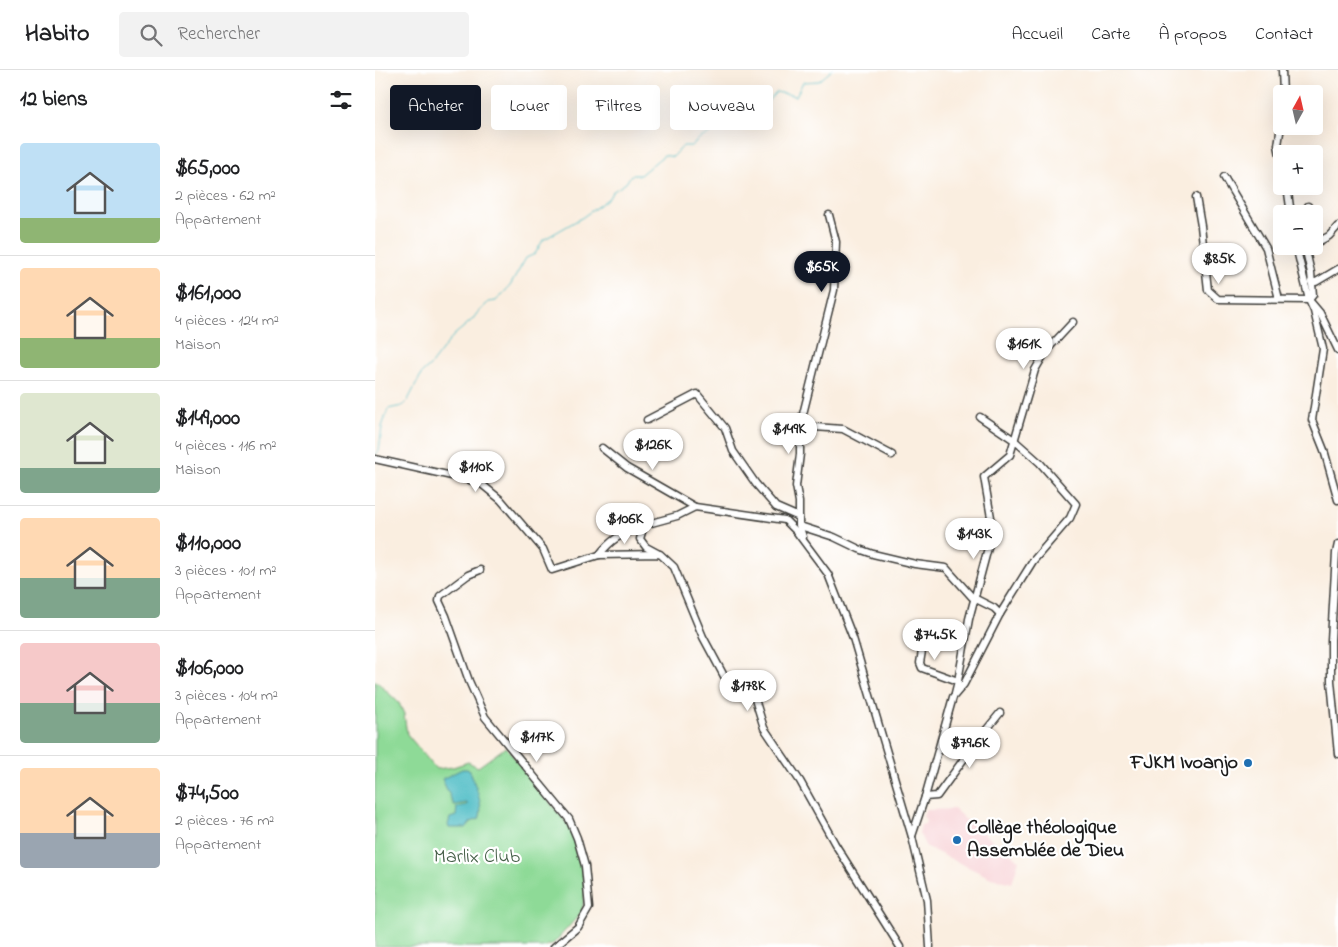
<!DOCTYPE html>
<html lang="fr">
<meta charset="utf-8">
<style>
body{margin:0;font-family:"Indie Flower",sans-serif;background:#f2f2f2;color:#202124;height:100vh;display:flex;flex-direction:column;font-size:19px;white-space:nowrap}
*{box-sizing:border-box;margin:0}
p{font-size:16px;color:#757577}
.icon{flex:none;width:28px;height:28px;fill:none;stroke:currentColor;stroke-width:2;stroke-linecap:round;stroke-linejoin:round}
.map{position:relative;flex:1;overflow:hidden}
.panel{display:flex;flex-direction:column;background:#fff;width:375px}
.panel>*{flex:none}
.banner{position:absolute;left:15px;top:15px;width:475px;height:45px;display:flex;gap:10px}
.needle{width:32px;rotate:8deg}
.tools{position:absolute;left:898px;top:15px;display:grid;gap:10px}
.tools a{display:grid;place-items:center;width:50px;height:50px;border-radius:5px;background:#fff;box-shadow:0 5px 20px #0002;font-size:25px}
.price{position:absolute;translate:-50% -42px;padding:0 11px;border-radius:18px;background:#fff;color:#222;font-size:16px;line-height:32px;filter:drop-shadow(0 1px 2px #0008)}
.price::after{content:'';position:absolute;left:50%;top:30px;width:15px;height:11px;margin-left:-8px;background:inherit;clip-path:polygon(0 0,100% 0,50% 100%)}
.price.current{background:#111827;color:#fff}
ul{padding:0;list-style:none}
li{display:flex;align-items:center;gap:15px;height:125px;padding:0 20px}
li+li{border-top:1px solid #e0e0e0}
li span{display:grid;place-items:center;flex:none;width:140px;height:100px;border-radius:5px;color:#555}
li>.icon{margin-inline-start:auto}
span .icon{width:60px;height:60px;fill:#fffc;stroke-width:1}
li b{font-size:21px}
h2{display:flex;justify-content:space-between;align-items:center;height:60px;padding:0 20px;font-size:21px}
.pill{padding:0 18px;border-radius:5px;background:#fff;box-shadow:0 5px 20px #0002;font-size:18px;line-height:45px}
.pill.current{background:#111827;color:#fff}
header{display:flex;align-items:center;gap:30px;box-sizing:border-box;height:70px;padding:0 25px;background:#fff;border-bottom:1px solid #e0e0e0}
header strong{font-size:24px}
nav{display:flex;gap:28px;margin-inline-start:auto;font-size:18px}
.search{width:350px;height:45px;background:#f2f2f2;display:flex;align-items:center;gap:12px;box-sizing:border-box;padding:0 18px;border-radius:5px;color:#757577;font-size:19px}
main{display:flex;flex:1;min-height:0}
.map>svg:first-child{display:block}
</style>
<header>
<strong>Habito</strong>
<div class="search"><svg class="icon" aria-label="search" viewBox="0 0 24 24"><circle cx="10" cy="10" r="6"/><path d="M15 15l6 6"/></svg>Rechercher</div>
<nav><a>Accueil</a><a>Carte</a><a>À propos</a><a>Contact</a></nav>
</header>
<main>
<section class="panel">
<h2>12 biens<svg class="icon" aria-label="filters" viewBox="0 0 24 24"><path d="M4 7h16M4 17h16"/><circle cx="9" cy="7" r="2"/><circle cx="15" cy="17" r="2"/></svg></h2>
<ul>
<li><span style="background:linear-gradient(#bfe0f5 75%,#8fb573 0)"><svg class="icon" aria-label="home" viewBox="0 0 24 24"><path d="M3 11l9-7 9 7M6 9v11h12V9"/></svg></span><div><b>$65,000</b><p>2 pièces · 62 m²</p><p>Appartement</p></div></li>
<li><span style="background:linear-gradient(#ffd9b3 70%,#8fb573 0)"><svg class="icon" aria-label="home" viewBox="0 0 24 24"><path d="M3 11l9-7 9 7M6 9v11h12V9"/></svg></span><div><b>$161,000</b><p>4 pièces · 124 m²</p><p>Maison</p></div></li>
<li><span style="background:linear-gradient(#dfe7d0 75%,#7fa58c 0)"><svg class="icon" aria-label="home" viewBox="0 0 24 24"><path d="M3 11l9-7 9 7M6 9v11h12V9"/></svg></span><div><b>$149,000</b><p>4 pièces · 116 m²</p><p>Maison</p></div></li>
<li><span style="background:linear-gradient(#ffd9b3 60%,#7fa58c 0)"><svg class="icon" aria-label="home" viewBox="0 0 24 24"><path d="M3 11l9-7 9 7M6 9v11h12V9"/></svg></span><div><b>$110,000</b><p>3 pièces · 101 m²</p><p>Appartement</p></div></li>
<li><span style="background:linear-gradient(#f6c9c9 60%,#7fa58c 0)"><svg class="icon" aria-label="home" viewBox="0 0 24 24"><path d="M3 11l9-7 9 7M6 9v11h12V9"/></svg></span><div><b>$106,000</b><p>3 pièces · 104 m²</p><p>Appartement</p></div></li>
<li><span style="background:linear-gradient(#ffd9b3 65%,#9aa5b1 0)"><svg class="icon" aria-label="home" viewBox="0 0 24 24"><path d="M3 11l9-7 9 7M6 9v11h12V9"/></svg></span><div><b>$74,500</b><p>2 pièces · 76 m²</p><p>Appartement</p></div></li>
</ul>
</section>
<div class="map">
<svg width="963" height="877" viewBox="0 0 963 877">
<rect width="100%" height="100%" fill="#fff"/>
<filter id="ink" filterUnits="userSpaceOnUse"><feTurbulence type="fractalNoise" baseFrequency=".02" numOctaves="2"/><feDisplacementMap in="SourceGraphic" scale="10" xChannelSelector="R" yChannelSelector="G"/><feConvolveMatrix kernelMatrix="1 2 1 2 8 2 1 2 1" color-interpolation-filters="sRGB"/></filter>
<filter id="wash" filterUnits="userSpaceOnUse"><feTurbulence type="fractalNoise" baseFrequency=".0096" numOctaves="4" result="noise"/><feDisplacementMap in="SourceGraphic" scale="20" xChannelSelector="R" yChannelSelector="G"/><feGaussianBlur stdDeviation="1.12" result="paint"/><feColorMatrix in="noise" values="0 0 0 0 0 0 0 0 0 0 0 0 0 0 0 0 0 1.4 0 .05"/><feComposite in="paint" operator="in"/></filter>
<g filter="url(#wash)">
<rect width="100%" height="100%" fill="#faeee0"/>
<!-- built -->
<polygon fill="#f7cfd3" points="579,739 592,751 644,790 637,813 616,808 551,777 544,763 546,755 550,754 551,751 548,746 551,740"/>
<!-- green -->
<polygon fill="#8eda97" stroke="#557b5a" points="0,610 24,633 29,644 32,664 61,699 78,697 93,692 103,697 131,677 194,756 206,792 210,821 207,842 179,873 168,877 0,877"/>
<!-- water -->
<path fill="#4fbdc6" stroke="#366c71" d="M87,699H92L95,701C99,713 110,737 104,749L96,752L91,758H74L73,755L75,748L81,746L82,737L92,735V733L79,735L67,709Z"/>
<g fill="none" stroke-linecap="round" stroke-linejoin="round">
<!-- stream -->
<polyline stroke="#4fbdc6" stroke-width="1" points="0,385 4,381 7,357 13,339 27,336 33,330 47,303 55,296 78,266 97,250 103,242 114,232 121,231 135,216 151,188 160,184 168,170 208,147 234,128 237,122 251,113 256,105 265,105 289,85 298,87 308,76 316,76 325,68 341,61 366,42 375,44 383,43 401,22 421,26 428,12 444,11 457,0"/>
</g>
</g>
<g filter="url(#ink)">
<g fill="none" stroke-linecap="round" stroke-linejoin="round">
<!-- minor casing -->
<g stroke="#3d3c39" stroke-width="9">
<g id="minor">
<polyline points="907,0 908,24"/>
<polyline points="906,90 903,75 906,56"/>
<polyline points="849,107 891,178 904,229"/>
<polyline points="912,116 916,144"/>
<polyline points="821,127 826,156 833,220 843,229 934,230 945,243 963,280"/>
<polyline points="929,144 933,136"/>
<polyline points="939,174 954,166 963,156"/>
<polyline points="921,176 934,230 939,241 948,279 937,350 949,380 963,430"/>
<polyline points="930,176 936,203 938,225 934,230"/>
<polyline points="936,212 941,212 963,199"/>
<polyline points="272,350 322,324 350,358 358,381 381,414 401,437 424,447"/>
<polyline points="425,356 468,359 517,385"/>
<polyline points="227,378 252,398 320,437"/>
<polyline points="0,389 104,412 126,430 168,479 177,500 224,485 285,484 299,497 328,567 349,606 358,616 380,629 389,658 425,711 460,774 525,877"/>
<polyline points="425,456 459,467 484,479 498,484 540,494 571,498 597,527 619,538 625,544"/>
<polyline points="428,467 424,455 424,432 421,416 425,384 425,356 459,220 461,172 454,145"/>
<polyline points="963,474 961,483 956,570 956,611 963,684"/>
<polyline points="284,484 271,477 265,469 269,455 302,446 320,437 410,450 421,461 453,504 478,568 537,767 552,830 555,877"/>
<path d="M224,485C239,466 248,464 269,455"/>
<polyline points="105,500 93,505 65,526 64,531 71,546 94,611 110,647 194,749 202,768 210,796 214,838 203,857 179,877"/>
<polyline points="550,563 545,593 547,598 583,611"/>
<polyline points="580,623 583,611 594,549 618,459 609,407 635,385 660,300 671,281 698,252"/>
<polyline points="550,727 562,726 599,675 625,643"/>
<polyline points="537,766 550,727 578,627 589,614 625,544 658,491 695,448 701,434 665,393 639,370 605,347"/>
</g>
</g>
<!-- minor -->
<use href="#minor" stroke="#fff" stroke-width="6"/>
</g>
</g>
<!-- markers -->
<g fill="#1f6fb2" stroke="#fff" stroke-width="2">
<circle cx="873" cy="693" r="5"/>
<circle cx="582" cy="770" r="5"/>
</g>
<g text-anchor="middle" dominant-baseline="central" stroke-width="4.5" stroke-linejoin="round" paint-order="stroke">
<!-- poi labels -->
<g font-size="20" font-weight="bold" fill="#1c1c1c" stroke="#fff" text-anchor="end">
<text x="863" y="693">FJKM Ivoanjo</text>
<text x="592" y="758" text-anchor="start">Collège théologique<tspan x="592" dy="23">Assemblée de Dieu</tspan></text>
</g>
<!-- park labels -->
<g font-size="20" fill="#445e47" stroke="#fff">
<text x="102" y="787">Marlix Club</text>
</g>
</g>
</svg>
<div class="tools">
<a><svg class="needle" viewBox="-14 -14 28 28"><path d="M0-13l5 13h-10z" fill="#e53935"/><path d="M0 13l5-13h-10z" fill="#757577"/></svg></a>
<a>+</a>
<a>−</a>
</div>
<b class="price" style="left:844px;top:215px">$85K</b>
<b class="price current" style="left:447px;top:223px">$65K</b>
<b class="price" style="left:649px;top:300px">$161K</b>
<b class="price" style="left:414px;top:385px">$149K</b>
<b class="price" style="left:278px;top:401px">$126K</b>
<b class="price" style="left:101px;top:423px">$110K</b>
<b class="price" style="left:250px;top:475px">$106K</b>
<b class="price" style="left:599px;top:490px">$143K</b>
<b class="price" style="left:560px;top:591px">$74.5K</b>
<b class="price" style="left:373px;top:642px">$178K</b>
<b class="price" style="left:162px;top:693px">$117K</b>
<b class="price" style="left:595px;top:699px">$79.6K</b>
<div class="banner">
<a class="pill current">Acheter</a>
<a class="pill">Louer</a>
<a class="pill">Filtres</a>
<a class="pill">Nouveau</a>
</div>
</div>
</main>
